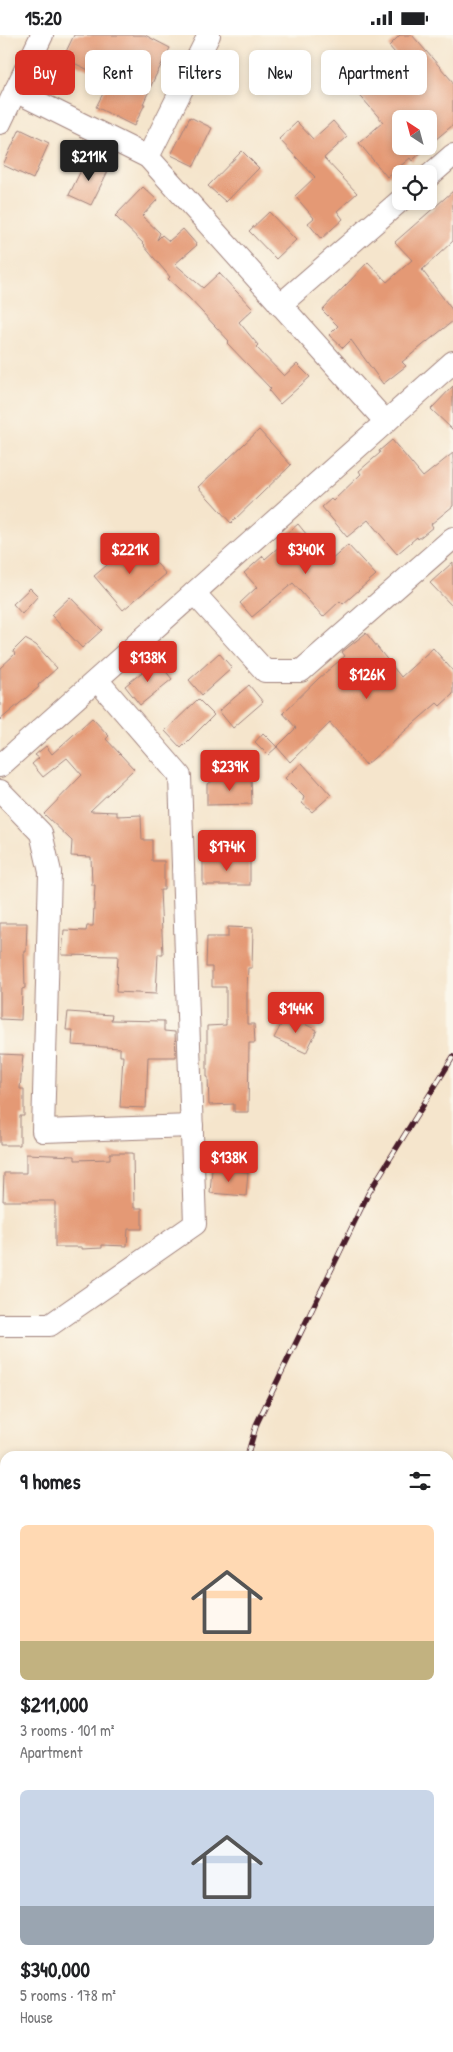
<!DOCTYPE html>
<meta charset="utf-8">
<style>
body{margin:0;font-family:"Patrick Hand",sans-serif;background:#f6f6f6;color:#202124;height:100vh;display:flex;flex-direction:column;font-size:19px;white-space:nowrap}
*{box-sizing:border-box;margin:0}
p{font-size:16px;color:#757577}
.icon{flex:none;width:28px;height:28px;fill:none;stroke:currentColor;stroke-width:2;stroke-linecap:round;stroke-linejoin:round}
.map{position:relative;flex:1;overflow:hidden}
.panel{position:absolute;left:0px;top:1416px;width:454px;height:601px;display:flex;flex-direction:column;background:#fff;border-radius:15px 15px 0 0;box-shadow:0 2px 8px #0003}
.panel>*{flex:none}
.hud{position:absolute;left:15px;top:15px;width:424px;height:45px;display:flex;gap:10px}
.needle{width:32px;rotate:324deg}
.buttons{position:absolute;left:392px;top:75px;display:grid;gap:10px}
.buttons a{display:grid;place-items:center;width:45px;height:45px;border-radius:8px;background:#fff;box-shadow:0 2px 8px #0003;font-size:25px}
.price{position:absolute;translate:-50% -42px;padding:0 11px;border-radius:5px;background:#d93025;color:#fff;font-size:16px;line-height:32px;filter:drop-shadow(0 1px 2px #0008)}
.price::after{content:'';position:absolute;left:50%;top:30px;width:15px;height:11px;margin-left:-8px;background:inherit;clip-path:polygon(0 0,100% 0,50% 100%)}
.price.active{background:#222;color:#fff}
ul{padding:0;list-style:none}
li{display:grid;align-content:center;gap:10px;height:265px;padding:0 20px}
li span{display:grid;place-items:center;height:155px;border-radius:8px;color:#555}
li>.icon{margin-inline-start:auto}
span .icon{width:90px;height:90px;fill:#fffc;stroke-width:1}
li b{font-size:21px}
h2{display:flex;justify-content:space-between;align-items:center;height:60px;padding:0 20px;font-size:21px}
.tag{padding:0 18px;border-radius:8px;background:#fff;box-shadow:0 2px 8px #0003;font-size:18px;line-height:45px}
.tag.active{background:#d93025;color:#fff}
.status{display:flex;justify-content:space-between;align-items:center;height:35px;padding:0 25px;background:#fff;direction:ltr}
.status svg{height:14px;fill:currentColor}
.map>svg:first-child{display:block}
</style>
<div class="status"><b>15:20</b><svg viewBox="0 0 49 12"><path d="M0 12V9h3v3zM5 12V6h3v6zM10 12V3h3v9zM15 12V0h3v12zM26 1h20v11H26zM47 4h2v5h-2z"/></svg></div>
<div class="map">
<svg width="453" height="2017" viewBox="0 0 453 2017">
<rect width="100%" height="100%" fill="#fbf7ec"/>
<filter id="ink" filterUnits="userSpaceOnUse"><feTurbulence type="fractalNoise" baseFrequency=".02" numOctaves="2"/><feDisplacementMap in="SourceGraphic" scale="10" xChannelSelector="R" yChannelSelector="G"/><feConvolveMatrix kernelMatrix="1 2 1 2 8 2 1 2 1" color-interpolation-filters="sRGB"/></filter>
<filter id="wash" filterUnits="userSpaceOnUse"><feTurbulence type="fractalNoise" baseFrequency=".0096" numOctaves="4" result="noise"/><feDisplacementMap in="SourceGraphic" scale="20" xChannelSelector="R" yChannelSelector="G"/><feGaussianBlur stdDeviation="1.12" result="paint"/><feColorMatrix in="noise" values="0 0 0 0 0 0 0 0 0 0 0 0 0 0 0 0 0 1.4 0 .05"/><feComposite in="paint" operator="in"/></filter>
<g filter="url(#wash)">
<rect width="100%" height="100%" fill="#f5e5cc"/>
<!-- industrial -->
<polygon fill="#ccc2b9" points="0,1548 5,1550 5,2012 104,2012 104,2017 0,2017"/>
<g id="blocks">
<!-- building -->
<g fill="#e49975">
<polygon points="74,0 145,0 170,13 155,42 143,69 145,69 134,91 96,72 110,45 63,23"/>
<polygon points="400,0 412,0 453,47 453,90 429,110 429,84 401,84 401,111 428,111 412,126 410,123 387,142 359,108 383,87 356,56 352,60 342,49 363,29 378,46 401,25 389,11"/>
<polygon points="190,82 212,93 194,131 171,120"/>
<polygon points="333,86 347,102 324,123 357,158 337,176 343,184 321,204 308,188 314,183 295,161 315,142 279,104 297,87 313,104"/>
<polygon points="20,94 49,108 33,144 3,130"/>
<polygon points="242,116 259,133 226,167 208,151"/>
<polygon points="87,123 109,134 91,170 69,160"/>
<polygon points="143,152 157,165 142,181 160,198 157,205 162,200 169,206 183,194 197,210 175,229 203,253 219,238 253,274 239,287 258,310 256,312 284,341 297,329 310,342 280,369 269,356 271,354 227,308 229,306 188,262 168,244 170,242 144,211 145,210 115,181"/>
<polygon points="453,156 453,206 422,235 453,276 453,286 402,327 406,331 383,349 351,305 343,313 329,300 338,291 322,275 368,227 387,247 412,225 395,207"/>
<polygon points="269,177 296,205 276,224 249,196"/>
<polygon points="453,351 453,395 431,374"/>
<polygon points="259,395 291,430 231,488 198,452"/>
<polygon points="392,405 423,442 453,418 453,471 431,489 433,492 418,504 417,502 397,519 368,485 347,502 322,472 331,464 333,466 361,439 359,436 380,418 379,416"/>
<polygon points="298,489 329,527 348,510 376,540 343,569 340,566 323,582 293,548 252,582 240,568 257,552 244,538 263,521 265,524 288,504 285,500"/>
<polygon points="135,504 166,539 123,575 94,541 119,520 117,519"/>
<polygon points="453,527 453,572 430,548"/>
<polygon points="30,553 38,561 22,579 13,569"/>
<polygon points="70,562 102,595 82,613 51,580"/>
<polygon points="366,598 401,642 433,613 453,636 453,659 440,671 437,668 366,730 330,688 290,727 277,712 296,693 283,678 319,643 345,621 342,617"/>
<polygon points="25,604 36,610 57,633 38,650 39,652 0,685 0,633 15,619 13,616"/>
<polygon points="219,618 232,633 202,660 189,645"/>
<polygon points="157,625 172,644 140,670 125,651"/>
<polygon points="249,650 263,667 233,693 219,676"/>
<polygon points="198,664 214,680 181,713 165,696"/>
<polygon points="92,683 109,701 106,704 134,734 90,776 117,777 117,781 141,780 142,805 152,805 152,826 164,826 164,855 160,855 163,919 158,919 156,959 116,957 118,921 62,920 64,895 86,896 87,891 93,891 95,850 92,850 91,822 71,821 72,806 44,779 82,740 67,723 43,742 32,729 39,723 35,720 46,711 52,719"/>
<polygon points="263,698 277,712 268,720 255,707"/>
<polygon points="302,728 331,760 312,777 302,768 304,762 285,743"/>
<polygon points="251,742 252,769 207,770 207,749 217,744"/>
<rect x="203" y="824" width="47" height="26"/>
<polygon points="0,888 27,888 26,917 24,917 25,953 22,954 21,985 0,984"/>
<polygon points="228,892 253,893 252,933 248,933 247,952 247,989 254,989 255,1008 249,1008 248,1077 234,1077 234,1069 209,1070 208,1042 207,1042 207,991 226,990 226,952 212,952 212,932 206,932 207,902 228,902"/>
<polygon points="68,977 112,980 111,985 164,986 164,996 175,997 176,1022 148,1022 146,1073 120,1072 123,1021 120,1021 120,1013 72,1010 73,995 66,995"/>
<polygon points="286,980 317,995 306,1018 274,1003"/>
<polygon points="0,1019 23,1020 20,1054 24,1054 24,1081 20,1081 20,1110 0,1110"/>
<polygon points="110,1118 133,1118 134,1173 142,1173 142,1194 128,1194 127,1211 102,1210 102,1213 82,1214 82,1212 55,1212 55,1166 3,1166 4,1138 26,1138 26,1119 75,1121 75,1125 110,1124"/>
<polygon points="212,1134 248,1137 246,1161 210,1158"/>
</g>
</g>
</g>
<g filter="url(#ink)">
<use href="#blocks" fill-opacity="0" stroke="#a0827c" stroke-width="1"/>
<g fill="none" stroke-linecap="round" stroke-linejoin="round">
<!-- minor casing -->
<g stroke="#a0827c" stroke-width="24">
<g id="minor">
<polyline points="15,56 148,122 386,387"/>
<polyline points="0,88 42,0"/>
<polyline points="148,122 209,0"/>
<polyline points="429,141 453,120"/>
<polyline points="280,270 401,165"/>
<polyline points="194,558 265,636 301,636 453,503"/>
<polyline points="0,731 453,327"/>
<polyline points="0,756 41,798 50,837 43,1096 192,1091"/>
<polyline points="0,1290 50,1290 195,1189 180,741 97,645"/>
<polyline points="0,1585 5,1585"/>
<polyline points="38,2017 38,2012"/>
</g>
</g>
<!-- minor -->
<use href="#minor" stroke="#fff" stroke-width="22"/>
<!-- rail casing -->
<g stroke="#4a1f2b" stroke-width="5.5">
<g id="rail">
<polyline points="247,1421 257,1388 368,1159 453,1022"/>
<polyline points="128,2017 128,2012"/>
</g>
</g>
<!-- rail -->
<use href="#rail" stroke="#fbf7ec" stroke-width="4" stroke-dasharray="11" stroke-linecap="butt"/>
</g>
</g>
</svg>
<div class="buttons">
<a><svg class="needle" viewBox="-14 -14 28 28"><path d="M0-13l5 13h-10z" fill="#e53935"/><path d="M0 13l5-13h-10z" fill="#757577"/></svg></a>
<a><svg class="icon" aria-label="locate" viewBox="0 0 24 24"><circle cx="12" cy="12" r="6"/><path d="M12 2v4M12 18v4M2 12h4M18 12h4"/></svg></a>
</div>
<b class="price active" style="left:89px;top:147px">$211K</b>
<b class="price" style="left:130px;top:540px">$221K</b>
<b class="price" style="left:306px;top:540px">$340K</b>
<b class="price" style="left:148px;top:648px">$138K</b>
<b class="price" style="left:367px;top:665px">$126K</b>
<b class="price" style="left:230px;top:757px">$239K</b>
<b class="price" style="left:227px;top:837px">$174K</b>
<b class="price" style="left:296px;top:999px">$144K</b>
<b class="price" style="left:229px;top:1148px">$138K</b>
<div class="hud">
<a class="tag active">Buy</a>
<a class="tag">Rent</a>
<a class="tag">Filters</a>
<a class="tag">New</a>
<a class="tag">Apartment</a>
</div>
<section class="panel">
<h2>9 homes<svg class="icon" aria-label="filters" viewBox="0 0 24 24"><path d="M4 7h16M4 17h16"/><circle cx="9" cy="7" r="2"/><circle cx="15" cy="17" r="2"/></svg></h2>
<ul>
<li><span style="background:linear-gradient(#ffd9b3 75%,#c2b280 0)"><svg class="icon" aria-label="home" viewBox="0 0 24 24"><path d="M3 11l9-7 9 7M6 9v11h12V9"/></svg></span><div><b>$211,000</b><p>3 rooms · 101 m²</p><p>Apartment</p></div></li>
<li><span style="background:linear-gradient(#c9d6e8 75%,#9aa5b1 0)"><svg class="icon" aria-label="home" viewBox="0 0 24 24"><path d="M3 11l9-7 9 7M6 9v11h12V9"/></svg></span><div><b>$340,000</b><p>5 rooms · 178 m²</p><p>House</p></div></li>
</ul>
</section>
</div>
